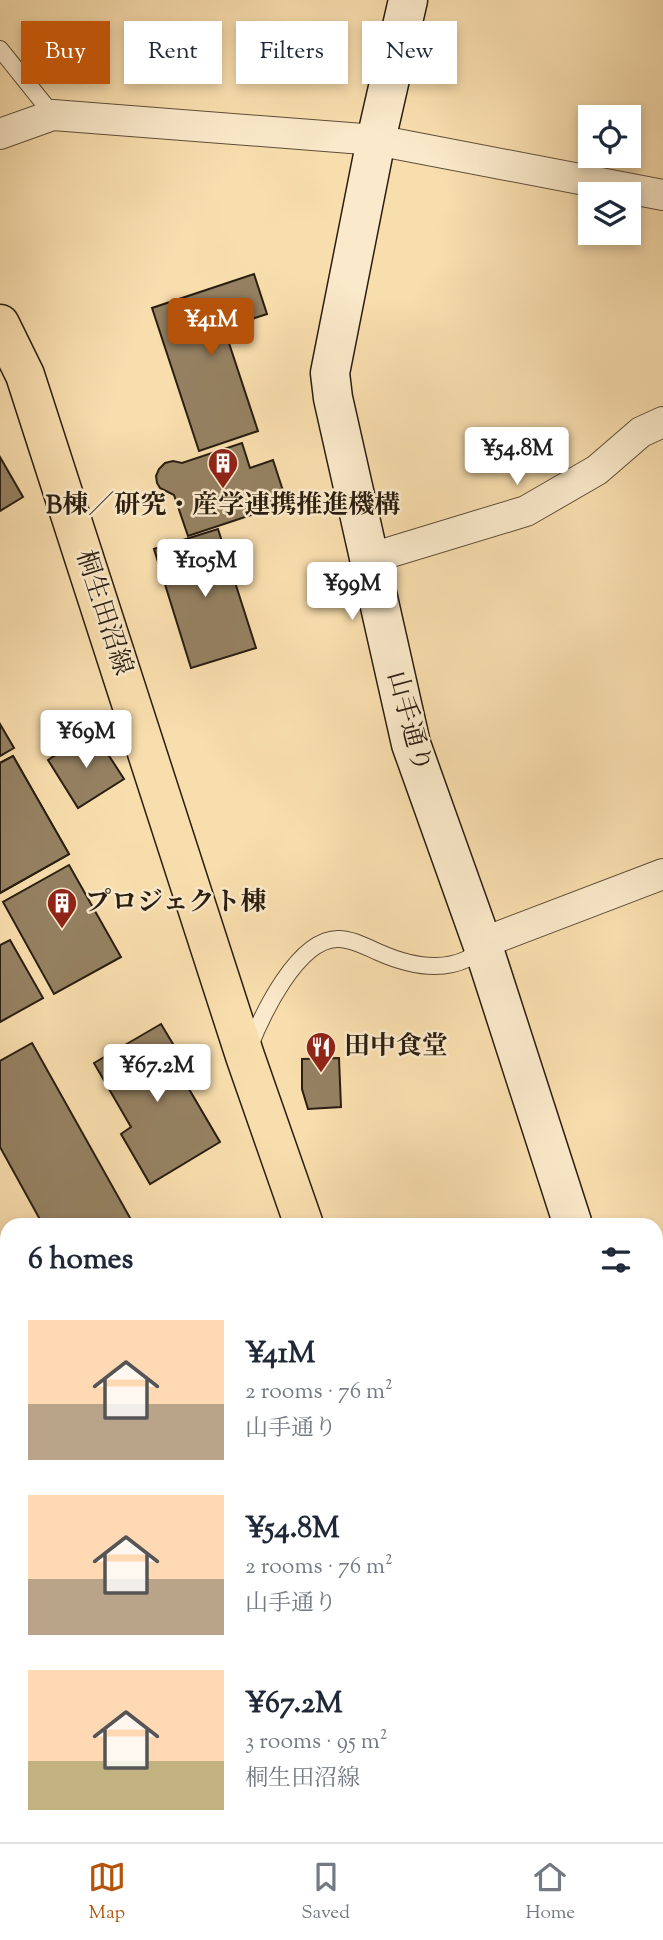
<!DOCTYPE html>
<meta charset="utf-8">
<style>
body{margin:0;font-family:"Sorts Mill Goudy","Noto Serif JP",serif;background:#f2f2f3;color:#1f2937;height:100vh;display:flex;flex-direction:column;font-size:26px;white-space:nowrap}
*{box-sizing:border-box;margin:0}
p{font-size:23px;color:#747a83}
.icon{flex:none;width:38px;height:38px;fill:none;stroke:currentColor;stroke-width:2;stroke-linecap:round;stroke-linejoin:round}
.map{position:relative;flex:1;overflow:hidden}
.sheet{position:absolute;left:0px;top:1218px;width:663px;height:625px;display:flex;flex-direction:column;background:#fff;border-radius:21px 21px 0 0;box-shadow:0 4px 10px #0003}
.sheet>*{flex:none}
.hud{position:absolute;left:21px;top:21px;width:621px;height:63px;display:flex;gap:14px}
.buttons{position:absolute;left:578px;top:105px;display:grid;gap:14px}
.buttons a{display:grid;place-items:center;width:63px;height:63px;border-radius:0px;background:#fff;box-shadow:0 4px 10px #0003;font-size:35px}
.price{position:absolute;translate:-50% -60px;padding:0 16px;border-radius:7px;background:#fff;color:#222;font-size:23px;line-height:46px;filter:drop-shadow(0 2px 4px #0008)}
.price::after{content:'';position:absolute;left:50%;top:42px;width:21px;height:16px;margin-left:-10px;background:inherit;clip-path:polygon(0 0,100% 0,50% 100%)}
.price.on{background:#b45309;color:#fff}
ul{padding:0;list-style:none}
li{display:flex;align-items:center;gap:21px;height:175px;padding:0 28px}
li span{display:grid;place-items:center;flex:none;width:196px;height:140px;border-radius:0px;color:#555}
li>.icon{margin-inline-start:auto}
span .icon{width:84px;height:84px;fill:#fffc;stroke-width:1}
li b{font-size:30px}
h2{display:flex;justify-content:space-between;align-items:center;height:84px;padding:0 28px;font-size:30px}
.pill{padding:0 24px;border-radius:0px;background:#fff;box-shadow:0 4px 10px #0003;font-size:24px;line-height:63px}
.pill.on{background:#b45309;color:#fff}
.tab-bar{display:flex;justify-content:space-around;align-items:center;height:98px;border-top:2px solid #e0e1e3;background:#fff;font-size:19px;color:#747a83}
.tab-bar a{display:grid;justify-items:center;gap:4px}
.tab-bar .on{color:#b45309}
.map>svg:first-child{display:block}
</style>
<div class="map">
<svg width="663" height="1842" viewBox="0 0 663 1842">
<rect width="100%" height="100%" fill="#f8ddad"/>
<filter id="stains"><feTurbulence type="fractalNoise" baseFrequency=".00286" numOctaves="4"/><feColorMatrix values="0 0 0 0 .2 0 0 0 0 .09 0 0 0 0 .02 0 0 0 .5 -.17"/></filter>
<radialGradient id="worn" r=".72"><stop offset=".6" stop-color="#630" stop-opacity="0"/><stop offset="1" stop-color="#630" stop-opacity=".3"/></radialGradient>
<!-- building -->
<g fill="#958162" stroke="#2a1e11" stroke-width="2">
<polygon points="254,274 267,314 224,328 258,431 199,451 152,308"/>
<polygon points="242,443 250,468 273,460 287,503 188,536 174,495 160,488 157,483 156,476 159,469 165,463 173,461 182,463"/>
<polygon points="0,457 23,497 0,511"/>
<polygon points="218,529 256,648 191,668 154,549"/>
<polygon points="0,724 14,748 0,756"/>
<polygon points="93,731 124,779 78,808 48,760"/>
<polygon points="13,756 69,854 0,893 0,763"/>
<polygon points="13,756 69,854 0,893 0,763"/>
<polygon points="69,865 121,957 54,994 3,902"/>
<polygon points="10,940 43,998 0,1022 0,945"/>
<polygon points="161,1024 197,1084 189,1089 220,1142 150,1184 121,1134 131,1127 94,1063"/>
<polygon points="32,1043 134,1225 43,1225 0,1147 0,1061"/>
<polygon points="339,1058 341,1107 308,1109 302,1089 302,1059"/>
<polygon points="7,1290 7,1376 0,1380 0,1294"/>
<polygon points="7,1432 7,1530 0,1518 0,1436"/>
<polygon points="7,1649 7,1710 4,1712 0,1704 0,1653"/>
</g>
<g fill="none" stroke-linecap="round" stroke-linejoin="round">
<!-- lane casing -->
<g stroke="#5e4e38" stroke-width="18">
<g id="lane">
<polyline points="0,49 53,115"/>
<path d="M249,1048C262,1015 297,940 337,939C350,938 367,947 378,952C405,964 438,973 467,959C472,956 477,948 482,943"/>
<polyline points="0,1408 7,1404"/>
</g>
</g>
<!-- street casing -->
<g stroke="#5e4e38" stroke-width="32">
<g id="street">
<polyline points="0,134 53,115 376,140 663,195"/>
<polyline points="368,559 526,511 597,470 641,432 663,422"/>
<polyline points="482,943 663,874"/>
<polyline points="319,1836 320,1842"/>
</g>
</g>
<!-- secondary casing -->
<g stroke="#2a1e11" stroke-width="41">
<g id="secondary">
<polyline points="408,0 376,140 330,373 333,398 411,744 482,943 573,1225"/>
<polyline points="656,1467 663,1486"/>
<polyline points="0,1795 7,1801"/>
<polyline points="47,1836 55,1842"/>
</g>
</g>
<!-- primary casing -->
<g stroke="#2a1e11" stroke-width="41">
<g id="primary">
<polyline points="0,324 25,375 245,1056 304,1225"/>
<polyline points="539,1836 541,1842"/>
</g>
</g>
<!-- lane -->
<use href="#lane" stroke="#fae9ca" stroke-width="16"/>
<!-- street -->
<use href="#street" stroke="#fae9ca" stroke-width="30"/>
<!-- secondary -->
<use href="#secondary" stroke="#fae9ca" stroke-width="38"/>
<!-- primary -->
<use href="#primary" stroke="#f8ddad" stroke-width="38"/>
</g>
<!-- icons -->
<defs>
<g id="building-pin" transform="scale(1.575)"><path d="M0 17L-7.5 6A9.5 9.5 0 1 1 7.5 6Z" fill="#8f2418" stroke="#fae9ca"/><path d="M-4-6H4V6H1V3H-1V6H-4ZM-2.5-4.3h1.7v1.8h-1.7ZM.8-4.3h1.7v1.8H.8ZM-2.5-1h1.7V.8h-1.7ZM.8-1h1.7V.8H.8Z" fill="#fff"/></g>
<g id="restaurant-pin" transform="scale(1.575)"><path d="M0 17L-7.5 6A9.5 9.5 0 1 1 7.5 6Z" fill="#8f2418" stroke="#fae9ca"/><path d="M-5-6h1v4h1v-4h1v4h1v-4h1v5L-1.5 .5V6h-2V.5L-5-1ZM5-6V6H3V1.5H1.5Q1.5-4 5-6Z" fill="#fff"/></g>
</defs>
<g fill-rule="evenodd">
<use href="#building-pin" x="223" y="463"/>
<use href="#building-pin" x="62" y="903"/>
<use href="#restaurant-pin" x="321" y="1047"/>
</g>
<g text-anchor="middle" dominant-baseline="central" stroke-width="5" stroke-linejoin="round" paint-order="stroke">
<!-- poi labels -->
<g font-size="26" font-weight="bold" fill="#2a1e11" stroke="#fae9ca" text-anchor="start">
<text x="223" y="506" text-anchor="middle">B棟／研究・産学連携推進機構</text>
<text x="85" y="903">プロジェクト棟</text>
<text x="344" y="1047">田中食堂</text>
</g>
<!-- street labels -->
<g font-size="26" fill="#2a1e11" stroke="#fae9ca">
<text transform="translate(103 613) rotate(72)">桐生田沼線</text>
<text transform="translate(408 722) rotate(75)">山手通り</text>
</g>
</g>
<rect width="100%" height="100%" filter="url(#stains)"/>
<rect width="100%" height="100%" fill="url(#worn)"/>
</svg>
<div class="buttons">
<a><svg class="icon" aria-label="locate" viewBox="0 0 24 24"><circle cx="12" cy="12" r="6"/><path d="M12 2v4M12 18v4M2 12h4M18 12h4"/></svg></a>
<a><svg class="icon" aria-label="layers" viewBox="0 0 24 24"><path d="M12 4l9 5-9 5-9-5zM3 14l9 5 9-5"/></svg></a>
</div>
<b class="price on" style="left:211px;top:358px">¥41M</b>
<b class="price" style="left:517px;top:487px">¥54.8M</b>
<b class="price" style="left:205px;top:599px">¥105M</b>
<b class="price" style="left:352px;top:622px">¥99M</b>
<b class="price" style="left:86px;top:770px">¥69M</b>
<b class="price" style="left:157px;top:1104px">¥67.2M</b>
<div class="hud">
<a class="pill on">Buy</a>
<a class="pill">Rent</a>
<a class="pill">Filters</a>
<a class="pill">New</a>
</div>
<section class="sheet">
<h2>6 homes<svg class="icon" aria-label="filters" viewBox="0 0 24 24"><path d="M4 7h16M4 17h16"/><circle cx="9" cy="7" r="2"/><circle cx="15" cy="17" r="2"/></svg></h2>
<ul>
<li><span style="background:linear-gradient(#ffd9b3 60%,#b9a48a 0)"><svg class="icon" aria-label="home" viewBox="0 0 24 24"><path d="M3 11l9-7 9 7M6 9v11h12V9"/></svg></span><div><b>¥41M</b><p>2 rooms · 76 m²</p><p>山手通り</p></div></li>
<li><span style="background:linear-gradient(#ffd9b3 60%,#b9a48a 0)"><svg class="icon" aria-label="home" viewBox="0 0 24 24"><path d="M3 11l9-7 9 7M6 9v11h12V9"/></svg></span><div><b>¥54.8M</b><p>2 rooms · 76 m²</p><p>山手通り</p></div></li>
<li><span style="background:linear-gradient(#ffd9b3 65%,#c2b280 0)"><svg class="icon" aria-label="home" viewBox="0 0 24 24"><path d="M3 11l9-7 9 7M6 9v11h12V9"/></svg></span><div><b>¥67.2M</b><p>3 rooms · 95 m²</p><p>桐生田沼線</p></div></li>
</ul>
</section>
</div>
<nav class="tab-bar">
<a class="on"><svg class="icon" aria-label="map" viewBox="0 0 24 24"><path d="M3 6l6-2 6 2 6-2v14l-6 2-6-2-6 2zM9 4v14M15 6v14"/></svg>Map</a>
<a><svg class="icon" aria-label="saved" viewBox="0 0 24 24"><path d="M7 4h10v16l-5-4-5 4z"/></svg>Saved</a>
<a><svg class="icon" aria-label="home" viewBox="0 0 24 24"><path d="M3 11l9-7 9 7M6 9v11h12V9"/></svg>Home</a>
</nav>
